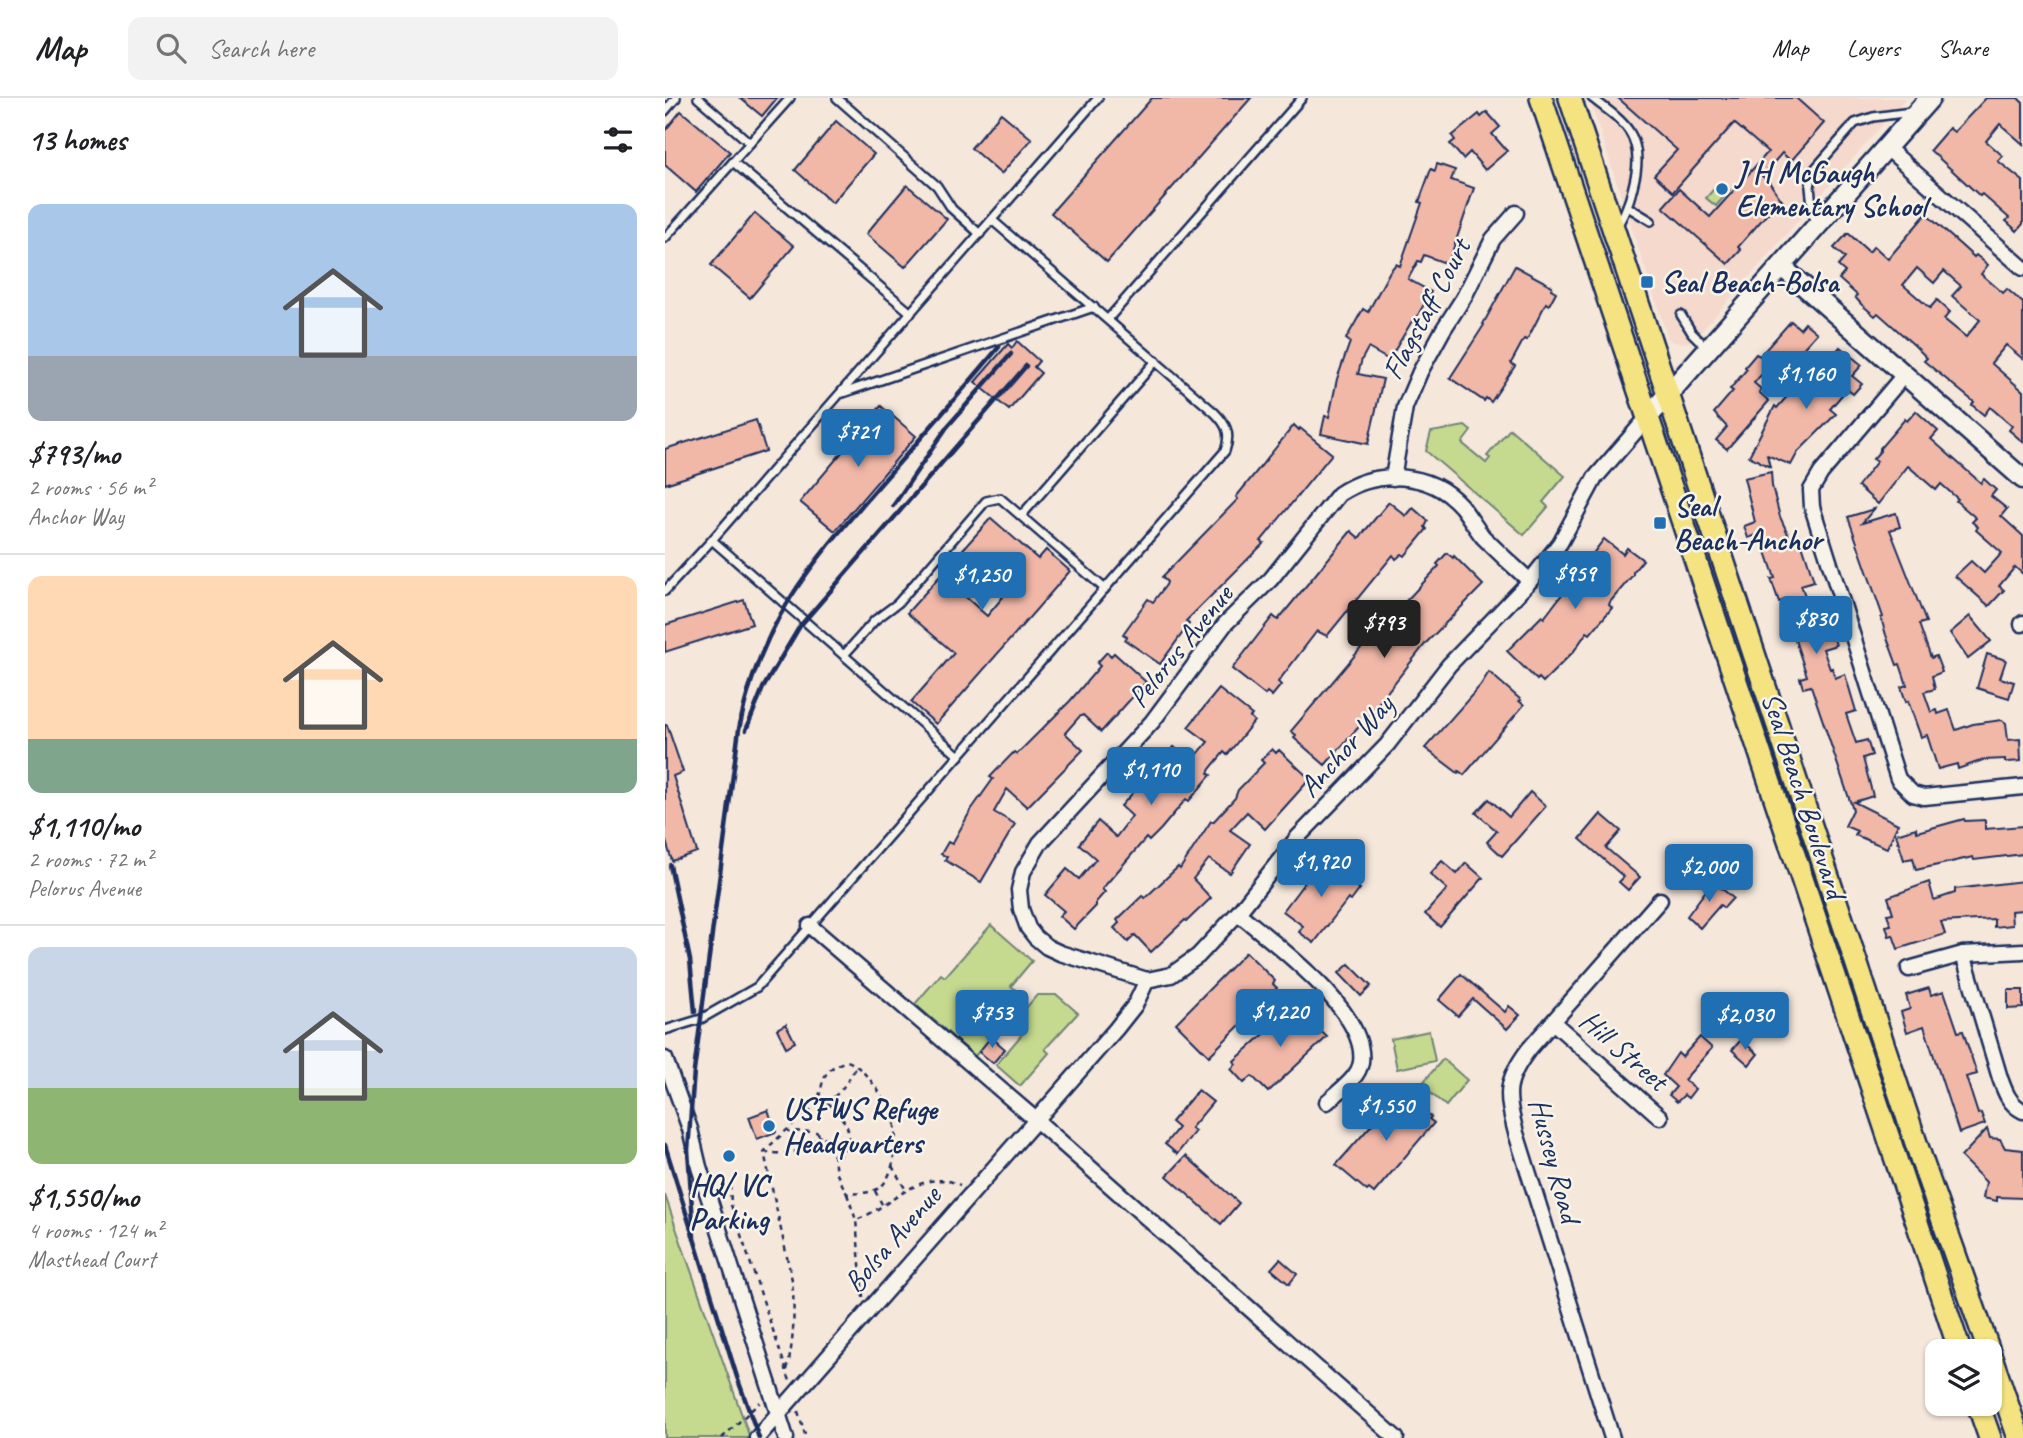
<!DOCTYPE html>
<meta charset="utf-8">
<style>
body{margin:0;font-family:Caveat,sans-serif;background:#f2f2f2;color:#202124;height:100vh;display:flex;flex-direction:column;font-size:26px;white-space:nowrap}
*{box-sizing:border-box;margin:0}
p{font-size:23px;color:#757577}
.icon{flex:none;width:38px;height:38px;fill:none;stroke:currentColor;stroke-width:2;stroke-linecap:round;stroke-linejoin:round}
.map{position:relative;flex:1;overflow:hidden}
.drawer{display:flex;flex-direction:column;background:#fff;width:665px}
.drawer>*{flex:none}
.buttons{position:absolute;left:1260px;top:1241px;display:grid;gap:14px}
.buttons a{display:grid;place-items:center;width:77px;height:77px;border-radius:14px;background:#fff;box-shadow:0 2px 5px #0004;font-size:35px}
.price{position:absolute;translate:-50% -60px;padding:0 16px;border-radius:7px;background:#1f6fb2;color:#fff;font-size:23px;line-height:46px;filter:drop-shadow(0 2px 4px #0008)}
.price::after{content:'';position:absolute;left:50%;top:42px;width:21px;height:16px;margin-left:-10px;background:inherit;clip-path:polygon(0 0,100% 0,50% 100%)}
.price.current{background:#222;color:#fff}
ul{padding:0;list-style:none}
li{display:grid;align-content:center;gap:14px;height:371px;padding:0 28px}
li+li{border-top:2px solid #e0e0e0}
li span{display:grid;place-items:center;height:217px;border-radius:14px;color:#555}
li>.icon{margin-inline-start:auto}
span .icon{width:126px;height:126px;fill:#fffc;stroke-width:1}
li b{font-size:30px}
h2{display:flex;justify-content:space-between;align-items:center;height:84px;padding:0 28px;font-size:30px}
header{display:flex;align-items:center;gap:42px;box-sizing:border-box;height:98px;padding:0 35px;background:#fff;border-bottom:2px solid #e0e0e0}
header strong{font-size:33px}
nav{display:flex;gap:38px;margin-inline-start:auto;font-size:24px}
.search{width:490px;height:63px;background:#f2f2f2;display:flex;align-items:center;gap:18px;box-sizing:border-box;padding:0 24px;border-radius:14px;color:#757577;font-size:26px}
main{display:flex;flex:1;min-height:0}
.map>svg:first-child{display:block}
</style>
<header>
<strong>Map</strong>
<div class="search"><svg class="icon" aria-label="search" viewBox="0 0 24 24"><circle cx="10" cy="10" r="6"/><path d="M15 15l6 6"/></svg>Search here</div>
<nav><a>Map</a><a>Layers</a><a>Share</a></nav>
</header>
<main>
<section class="drawer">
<h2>13 homes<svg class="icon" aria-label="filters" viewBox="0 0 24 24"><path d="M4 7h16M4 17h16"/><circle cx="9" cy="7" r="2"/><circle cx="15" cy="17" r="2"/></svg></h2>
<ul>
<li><span style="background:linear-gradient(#a9c7e8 70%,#9aa5b1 0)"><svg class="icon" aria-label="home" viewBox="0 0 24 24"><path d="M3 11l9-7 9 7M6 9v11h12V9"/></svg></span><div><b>$793/mo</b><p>2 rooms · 56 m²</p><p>Anchor Way</p></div></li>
<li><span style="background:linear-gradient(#ffd9b3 75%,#7fa58c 0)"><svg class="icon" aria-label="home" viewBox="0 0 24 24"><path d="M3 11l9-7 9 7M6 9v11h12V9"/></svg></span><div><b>$1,110/mo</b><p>2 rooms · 72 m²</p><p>Pelorus Avenue</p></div></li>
<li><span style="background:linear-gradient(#c9d6e8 65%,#8fb573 0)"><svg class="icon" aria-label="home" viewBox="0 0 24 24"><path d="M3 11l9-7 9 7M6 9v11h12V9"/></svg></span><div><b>$1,550/mo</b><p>4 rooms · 124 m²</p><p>Masthead Court</p></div></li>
</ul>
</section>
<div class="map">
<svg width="1358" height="1340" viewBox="0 0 1358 1340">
<rect width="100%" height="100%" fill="#f6e7db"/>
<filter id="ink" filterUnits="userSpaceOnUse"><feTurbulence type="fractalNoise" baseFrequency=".0143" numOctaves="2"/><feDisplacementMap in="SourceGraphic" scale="14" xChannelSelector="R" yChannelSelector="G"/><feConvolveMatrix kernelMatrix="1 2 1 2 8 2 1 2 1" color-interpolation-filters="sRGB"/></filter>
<g filter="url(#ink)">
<!-- built -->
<polygon fill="#f4d9cc" points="924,0 1241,0 1034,236 1022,245 1008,244 1003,240"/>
<!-- green -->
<g fill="#c5da8f" stroke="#708476" stroke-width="2">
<polygon points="1055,84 1065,92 1051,108 1041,100"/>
<polygon points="800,328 806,333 797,345 821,365 825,360 822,358 845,331 900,378 878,404 883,409 859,437 761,353 766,334"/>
<polygon points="326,827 367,863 346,888 360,900 310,958 250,906 276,876 280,879"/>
<polygon points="372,897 392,897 413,915 380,951 384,955 355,988 331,967 359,934 348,925"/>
<polygon points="764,933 770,963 732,971 726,941"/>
<polygon points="778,961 802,982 781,1008 756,987"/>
<polygon points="0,1097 11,1130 85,1340 0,1340"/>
</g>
<!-- building -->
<g fill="#f1b8a8" stroke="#1b2f5e" stroke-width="2" fill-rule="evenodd">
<polygon points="75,0 112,0 97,18"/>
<polygon points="487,0 586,0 442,164 386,115"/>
<polygon points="953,0 1131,0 1159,25 1126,63 1117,55 1097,78 1104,84 1118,104 1102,116 1073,149 1076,152 1063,166 998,109 1014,91 1045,119 1103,54 1069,25 1008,94 989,77 1012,52"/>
<polygon points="1321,0 1353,0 1358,5 1358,46 1335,26 1321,43 1338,58 1333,63 1358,83 1358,126 1352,133 1341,123 1344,120 1317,96 1315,98 1265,52 1284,30 1289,34"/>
<polygon points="16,13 65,54 31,94 0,67 0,33"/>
<polygon points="822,14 835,29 827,36 842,53 820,72 805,54 798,61 785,46 790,42 787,38 798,29 814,16 816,19"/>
<polygon points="336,15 367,41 336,76 306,50"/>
<polygon points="171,23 209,56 167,105 130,72"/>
<polygon points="772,66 790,72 786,82 809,90 783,166 759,157 756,164 753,163 743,181 766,194 749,224 747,223 724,262 703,250 697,261 693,276 718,281 703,346 656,336 660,318 664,319 672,281 685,244 681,241 698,211 703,214 725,173 731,166 735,168 757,105 754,104 766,71 770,73"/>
<polygon points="242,87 282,121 240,169 201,136"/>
<polygon points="90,115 129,148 85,200 46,167"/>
<path d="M1261,116L1309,159L1311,157L1323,167L1316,176L1338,195L1342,191L1358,205V261L1341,247L1326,265L1358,293V344L1344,332L1347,328L1325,309L1319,317L1307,307L1309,304L1259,263L1262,260L1249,247L1213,215L1210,218L1196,206L1190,199L1192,197L1174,181L1180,174L1173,168L1180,160L1169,150L1183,135L1204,154L1209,148L1223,161ZM1252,170L1269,185L1279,173L1296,188L1287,198L1315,222L1301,239L1279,221L1285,214L1272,202L1265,210L1238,187Z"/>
<polygon points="850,168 887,188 886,191 891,194 884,207 881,205 862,242 859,241 846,265 850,268 826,304 821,300 819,303 785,280 819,227 818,226"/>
<polygon points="1126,223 1135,231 1140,225 1152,235 1125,265 1115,256 1089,285 1096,291 1094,294 1104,303 1062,351 1051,342 1062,329 1049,315 1068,293 1065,291 1082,271 1080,269 1091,256 1095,258"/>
<polygon points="352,243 374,263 369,269 376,275 344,312 310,284 343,246 347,250"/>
<polygon points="1175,249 1197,267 1187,278 1197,286 1188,296 1182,291 1165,311 1171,316 1133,354 1126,367 1102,357 1105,369 1084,358 1110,308 1112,310 1132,287 1138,292"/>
<polygon points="216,308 251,338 170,433 135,404"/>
<polygon points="1251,313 1273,333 1266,341 1316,385 1319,381 1331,392 1326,398 1342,411 1336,418 1358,438 1358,476 1350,469 1334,488 1339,492 1324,508 1290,478 1306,463 1319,475 1337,455 1311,432 1313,429 1307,424 1311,420 1291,403 1293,401 1276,386 1271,392 1243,368 1213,406 1193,388 1212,363 1208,361 1215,353 1215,350 1240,321 1242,323"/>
<polygon points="91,322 101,353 0,386 0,351"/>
<polygon points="629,327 634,332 635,330 667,356 596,443 599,445 521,523 524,526 495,566 460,542 462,539 458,536 483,501 488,504 501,487 502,484 497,479 573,401 571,399"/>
<polygon points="1106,374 1107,388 1115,419 1125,440 1134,437 1149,483 1136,487 1146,514 1148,516 1159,512 1171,547 1158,551 1165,571 1167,570 1170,580 1180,576 1191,613 1181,616 1191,645 1202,642 1207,657 1198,660 1208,698 1189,704 1233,726 1222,750 1190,737 1192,733 1180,728 1188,712 1146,588 1138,590 1135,580 1142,578 1117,503 1114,504 1106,481 1110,480 1095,436 1083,440 1079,428 1090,424 1079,380"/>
<polygon points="724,404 741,418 748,410 763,423 760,429 762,431 740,458 737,456 731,461 728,457 662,538 652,533 613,584 616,587 607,598 602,594 600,597 567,571 608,518 613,522 686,433 694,440"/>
<polygon points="1209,411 1197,425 1231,415 1235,429 1225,432 1261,524 1254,526 1266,560 1271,558 1277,574 1267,578 1270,591 1259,594 1266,614 1272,612 1273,616 1284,612 1291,632 1308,626 1337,622 1341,625 1343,642 1355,641 1356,663 1343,664 1340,664 1340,661 1318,662 1293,671 1292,666 1273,671 1262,637 1256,639 1243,603 1241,604 1236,589 1242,587 1235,566 1232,567 1221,537 1216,520 1218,519 1183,419"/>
<polygon points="326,420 373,461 381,452 405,473 271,626 246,604 289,555 242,515 276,477 322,518 338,499 292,458"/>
<polygon points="939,441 958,456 962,450 978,462 968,474 968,477 945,504 944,507 947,510 925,536 922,534 909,553 878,584 874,580 872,582 842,553 877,518 879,520"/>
<polygon points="782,455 788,460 789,458 818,487 761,545 700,622 660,667 629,640 631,637 626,633 723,518 725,520 774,468 772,466"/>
<polygon points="79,502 87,526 0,554 0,527"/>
<polygon points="1305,518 1326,543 1303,561 1285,535"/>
<polygon points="442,554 446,558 449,555 481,584 436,634 418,617 414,619 400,635 418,652 362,709 342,691 329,714 350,726 316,784 280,762 282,759 276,756 283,744 287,746 306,712 328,681 325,679 349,654 352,656 405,603 435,568 432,565"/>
<polygon points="1322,556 1341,562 1335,580 1349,584 1344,600 1312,590"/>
<polygon points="824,574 856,602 854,603 859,607 799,677 794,673 793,675 760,650 815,588"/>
<polygon points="554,591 587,617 585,619 589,623 562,657 559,654 545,671 543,675 546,677 524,703 521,701 496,731 484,743 481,740 457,768 437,791 440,794 431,804 431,808 409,831 394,818 399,813 380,797 402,771 414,781 431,761 414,746 433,723 451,739 467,718 456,708 509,649 526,664 543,644 523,629"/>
<polygon points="0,627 2,627 18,674 8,678 32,754 7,763 0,740"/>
<polygon points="607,651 611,655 614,652 645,681 600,731 582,714 565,732 585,746 565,775 544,761 528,781 546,800 522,823 520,822 486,854 470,837 463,844 449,830 454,825 452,822 477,798 480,800 513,769 515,771 546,723 548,724 570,700 573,692 599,665 596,662"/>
<polygon points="865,694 881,708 837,758 822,744 832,733 811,715 824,701 844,719"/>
<polygon points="936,716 956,733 941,750 975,779 963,792 954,784 959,779 915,741"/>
<polygon points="1299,721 1300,723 1320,722 1320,731 1358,728 1358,756 1309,762 1308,759 1251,772 1248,760 1239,762 1231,736 1251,730 1252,734"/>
<polygon points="658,760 692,785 690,787 695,791 686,803 683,801 649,845 634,834 638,828 618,813"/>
<polygon points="777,763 792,776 801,765 818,780 775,829 760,816 782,791 765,776"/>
<polygon points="1048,783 1068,800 1059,810 1055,807 1035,830 1022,818"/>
<polygon points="1358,783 1358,812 1346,813 1347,827 1329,829 1329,821 1276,824 1280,836 1233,851 1228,837 1224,838 1221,828 1226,827 1222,816 1228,815 1223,799 1264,784 1269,802 1290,795 1290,791"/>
<polygon points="581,854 610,883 608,886 612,890 544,958 511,925"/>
<polygon points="684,866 706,888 696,898 674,875"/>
<polygon points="796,876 840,914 844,908 855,917 842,931 808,901 793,918 774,902"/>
<polygon points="1264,890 1266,897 1279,893 1293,934 1298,933 1312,976 1301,979 1313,1016 1316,1015 1320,1026 1294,1035 1259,928 1242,934 1236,914 1245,911 1241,897"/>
<polygon points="1343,892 1358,892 1358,910 1343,911"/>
<polygon points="636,903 649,915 643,921 662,939 603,994 587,978 579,985 566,971 571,966 569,963"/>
<polygon points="121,926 130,944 121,949 112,931"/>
<polygon points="326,939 340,951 328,965 314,954"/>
<polygon points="1035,939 1047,950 1019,982 1030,991 1023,1000 1019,997 1012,1004 1004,997 1011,989 998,977 1013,955 1017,959"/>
<polygon points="1076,942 1093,956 1084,967 1067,952"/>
<polygon points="533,992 548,1004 526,1030 530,1033 512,1056 500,1046 513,1030 506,1024"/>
<polygon points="734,992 766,1019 764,1021 769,1025 709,1095 704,1091 702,1093 671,1067 725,1006 723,1004"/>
<polygon points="103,1012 111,1034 92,1041 84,1019"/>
<polygon points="1322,1031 1325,1040 1335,1041 1340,1050 1358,1052 1358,1100 1332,1099 1332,1103 1318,1100 1321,1084 1296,1059"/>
<polygon points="521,1058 574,1105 556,1126 502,1078"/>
<polygon points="615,1161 632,1176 624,1186 606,1171"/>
</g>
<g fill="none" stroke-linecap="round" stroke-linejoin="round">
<!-- service casing -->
<g stroke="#1b2f5e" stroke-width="12">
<g id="service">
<polyline points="33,0 85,45"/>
<polyline points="172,0 272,88 287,111 315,136"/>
<path d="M927,0C956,22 977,34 971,75C967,95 963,110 953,127"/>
<polyline points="0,13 11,0"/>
<polyline points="68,64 246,215"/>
<polyline points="963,109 986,123"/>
<polyline points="1149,125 1145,89 1148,73 1190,25 1208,19 1246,14"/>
<polyline points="0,140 125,0"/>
<polyline points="1016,217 1027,235 1043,251"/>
<polyline points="443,221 637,0"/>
<polyline points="178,295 429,209"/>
<polyline points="47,442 294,658"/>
<polyline points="440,491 356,418 491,263"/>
<polyline points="0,493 47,442 433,0"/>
<polyline points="179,557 210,522 233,505 321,403 335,400 356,418"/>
<path d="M0,932L36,921L92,889L560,353C566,336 562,327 550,315L327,122"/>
</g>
</g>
<!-- minor casing -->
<g stroke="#1b2f5e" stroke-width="19">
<g id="minor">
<polyline points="1222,50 1358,170"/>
<polyline points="1239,277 1156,375 1146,392 1147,409 1233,681 1248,696 1259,699 1358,689"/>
<polyline points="728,380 740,309 755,274 778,232 799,199 828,141 851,115"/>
<path d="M865,483C849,469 833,454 818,439C810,429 804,418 796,408C765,373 711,371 674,396L606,481L560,526L487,624L375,745L358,774L354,792L356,811L363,830L370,839L382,849L395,855L482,882L506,877L533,858L573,815L633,739L722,647L784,567L865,483L895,445L930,380L982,320"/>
<polyline points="1357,526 1358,525"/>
<path d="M573,815C608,845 703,913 696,964C694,980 673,994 662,1004"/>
<polyline points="145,828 371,1022 731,1340"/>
<path d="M1298,856L1335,980C1340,994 1344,1006 1358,1013"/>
<polyline points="1244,871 1298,856 1358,853"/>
<polyline points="889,925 995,1019"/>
<polyline points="0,961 25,1031 34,1069 121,1340"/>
<polyline points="92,1340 451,931 470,907 482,882"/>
<path d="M947,1340L851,1035C841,996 839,984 864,951L995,802"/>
</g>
</g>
<!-- tertiary casing -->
<g stroke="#1b2f5e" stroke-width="23">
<polyline id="tertiary" points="1116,168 1358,381"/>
</g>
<!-- secondary casing -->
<g stroke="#1b2f5e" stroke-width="24">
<polyline id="secondary" points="982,320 1265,0"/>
</g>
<!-- primary casing -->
<g stroke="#1b2f5e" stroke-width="26">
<g id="primary">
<polyline points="876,0 1295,1253"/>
<polyline points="905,0 1257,1063 1324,1253"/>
<polyline points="1325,1256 1354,1340"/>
<polyline points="1313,1306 1325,1340"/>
</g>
</g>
<!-- path -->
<g stroke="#1b2f5e" stroke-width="2.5" stroke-dasharray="5 5" stroke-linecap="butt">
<path d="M163,1005C172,1014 188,1029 183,1044C181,1051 173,1058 170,1064"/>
<path d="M151,1007C172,1003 182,985 191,968"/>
<path d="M99,1054C122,1057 139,1056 155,1037"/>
<polyline points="227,1068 241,1092"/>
<polyline points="65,1087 66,1107 125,1283"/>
<polyline points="210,1093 218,1108"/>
<polyline points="182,1096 191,1122"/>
<path d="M198,1199L191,1122C225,1110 255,1068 295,1087"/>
<path d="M122,1272C129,1243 130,1212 127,1182L99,1054C108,1044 118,1036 127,1027C133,1019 148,1014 152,1005C160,983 154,972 182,963C198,967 225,1006 229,1023C233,1040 230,1080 214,1090C205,1096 192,1095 182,1096L171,1074L168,1055L162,1041L151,1034L123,1033"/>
<polyline points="133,1313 141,1340"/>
<polyline points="57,1340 95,1304"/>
</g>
<!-- service -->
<use href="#service" stroke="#f7f3e8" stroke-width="7"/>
<!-- minor -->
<use href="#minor" stroke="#f7f3e8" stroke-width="14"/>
<!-- tertiary -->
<use href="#tertiary" stroke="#f7f3e8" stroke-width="18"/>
<!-- secondary -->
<use href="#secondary" stroke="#f7f3e8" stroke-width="19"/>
<!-- primary -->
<use href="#primary" stroke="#f5e382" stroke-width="21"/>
<!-- rail -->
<g stroke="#1b2f5e" stroke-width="4.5">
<polyline points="228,408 282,329 346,256"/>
<polyline points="81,632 98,590 135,528 361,268"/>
<polyline points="5,767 25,862 30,914"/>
<polyline points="0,1047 72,1279 94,1340"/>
<path d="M29,1139L23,1052L29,973L74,631C96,520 148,464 219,382C258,338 296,294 334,249"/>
</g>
</g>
</g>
<!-- markers -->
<g fill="#1f6fb2" stroke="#f7f3e8" stroke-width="2.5">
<circle cx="1057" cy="91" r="7"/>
<rect x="975" y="177" width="14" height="14" rx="3.5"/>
<rect x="988" y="418" width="14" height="14" rx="3.5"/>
<circle cx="104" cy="1028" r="7"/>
<circle cx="64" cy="1058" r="7"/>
</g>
<g text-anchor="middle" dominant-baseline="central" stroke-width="5" stroke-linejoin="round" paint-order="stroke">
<!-- poi labels -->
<g font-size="30" font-weight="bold" fill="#1b2f5e" stroke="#f7f3e8" text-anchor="start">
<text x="1071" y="74">J H McGaugh<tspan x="1071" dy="34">Elementary School</tspan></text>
<text x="996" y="184">Seal Beach-Bolsa</text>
<text x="1009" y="408">Seal<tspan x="1009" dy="34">Beach-Anchor</tspan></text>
<text x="118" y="1011">USFWS Refuge<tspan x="118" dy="34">Headquarters</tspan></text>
<text x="64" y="1087" text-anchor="middle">HQ/ VC<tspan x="64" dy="34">Parking</tspan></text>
</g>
<!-- street labels -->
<g font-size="30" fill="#1b2f5e" stroke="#f7f3e8">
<text transform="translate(761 211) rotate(-62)">Flagstaff Court</text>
<text transform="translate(515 548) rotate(-51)">Pelorus Avenue</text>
<text transform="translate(681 648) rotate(-48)">Anchor Way</text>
<text transform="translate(1139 697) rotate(72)">Seal Beach Boulevard</text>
<text transform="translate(959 952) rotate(41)">Hill Street</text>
<text transform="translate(890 1062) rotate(75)">Hussey Road</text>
<text transform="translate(227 1141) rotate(-49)">Bolsa Avenue</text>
</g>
</g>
</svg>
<div class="buttons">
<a><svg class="icon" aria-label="layers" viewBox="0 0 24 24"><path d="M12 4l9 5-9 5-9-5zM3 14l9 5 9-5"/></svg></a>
</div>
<b class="price" style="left:1141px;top:313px">$1,160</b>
<b class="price" style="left:193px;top:371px">$721</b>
<b class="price" style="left:910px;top:513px">$959</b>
<b class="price" style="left:317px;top:514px">$1,250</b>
<b class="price" style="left:1151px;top:558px">$830</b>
<b class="price current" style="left:719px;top:562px">$793</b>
<b class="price" style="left:486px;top:709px">$1,110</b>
<b class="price" style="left:656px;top:801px">$1,920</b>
<b class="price" style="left:1044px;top:806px">$2,000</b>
<b class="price" style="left:615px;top:951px">$1,220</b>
<b class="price" style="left:327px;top:952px">$753</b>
<b class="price" style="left:1080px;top:954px">$2,030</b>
<b class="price" style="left:721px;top:1045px">$1,550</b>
</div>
</main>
